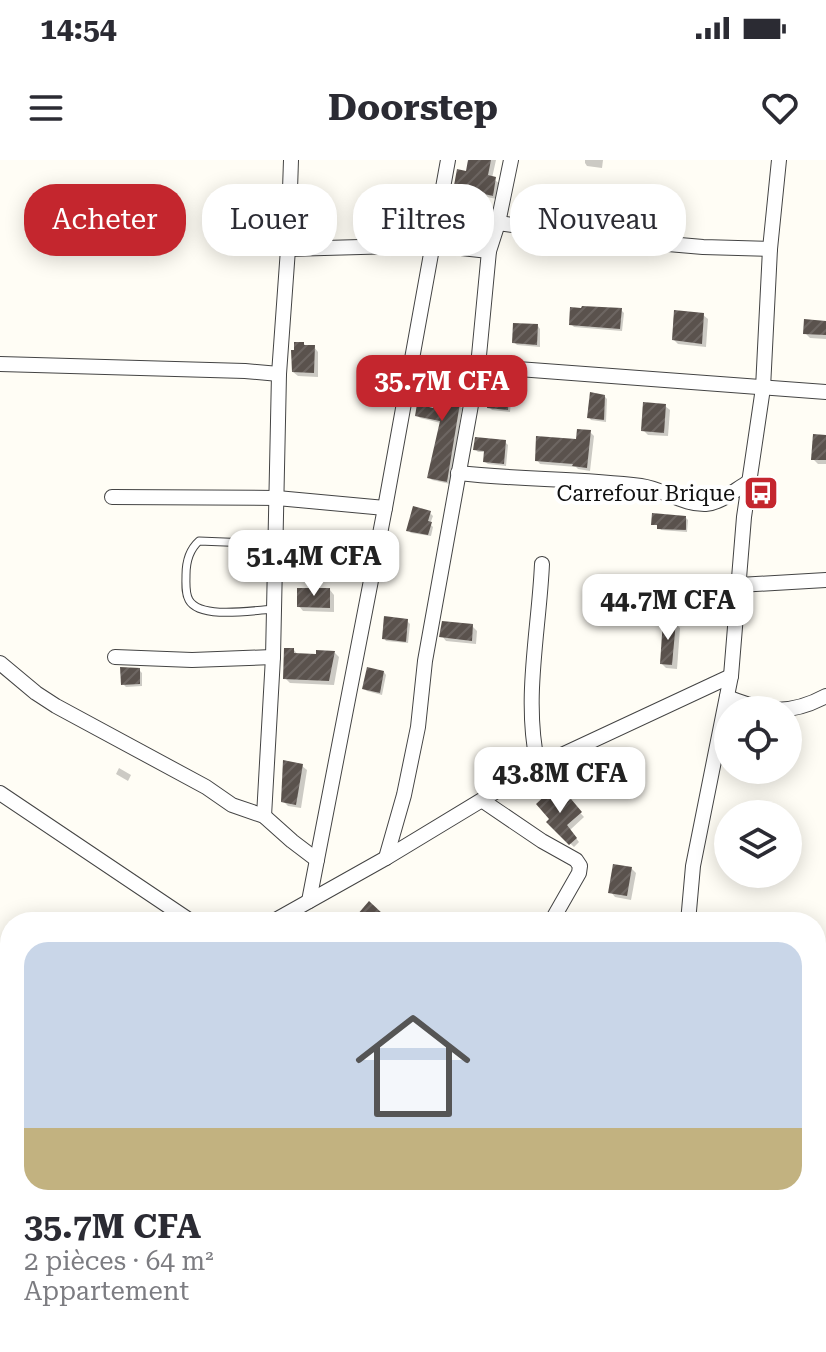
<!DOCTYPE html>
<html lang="fr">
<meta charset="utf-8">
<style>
body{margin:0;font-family:"Roboto Serif",serif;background:#f7f7f7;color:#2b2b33;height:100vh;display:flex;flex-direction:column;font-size:30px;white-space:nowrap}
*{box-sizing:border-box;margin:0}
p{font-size:26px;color:#7c7c81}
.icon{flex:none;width:44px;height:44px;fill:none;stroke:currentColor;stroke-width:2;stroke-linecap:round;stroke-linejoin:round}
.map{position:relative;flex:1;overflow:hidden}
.details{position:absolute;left:0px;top:752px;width:826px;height:440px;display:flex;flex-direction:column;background:#fff;border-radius:32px 32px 0 0;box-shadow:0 4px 20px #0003}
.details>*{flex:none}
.hud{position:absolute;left:24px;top:24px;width:778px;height:72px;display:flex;gap:16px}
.tools{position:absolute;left:714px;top:536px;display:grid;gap:16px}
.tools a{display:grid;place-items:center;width:88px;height:88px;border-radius:50%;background:#fff;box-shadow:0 4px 20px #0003;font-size:40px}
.price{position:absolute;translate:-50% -68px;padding:0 18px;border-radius:16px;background:#fff;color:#222;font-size:26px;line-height:52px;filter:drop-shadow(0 2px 4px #0008)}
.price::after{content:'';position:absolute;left:50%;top:48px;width:24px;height:18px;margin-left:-12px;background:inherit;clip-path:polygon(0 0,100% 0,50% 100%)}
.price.selected{background:#c4262e;color:#fff}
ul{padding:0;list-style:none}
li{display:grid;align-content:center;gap:16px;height:424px;padding:0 24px}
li+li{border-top:2px solid #e1e1e2}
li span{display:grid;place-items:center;height:248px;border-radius:24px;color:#555}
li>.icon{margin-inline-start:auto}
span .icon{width:144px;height:144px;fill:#fffc;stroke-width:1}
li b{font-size:34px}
.chip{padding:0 28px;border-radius:32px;background:#fff;box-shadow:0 4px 20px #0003;font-size:28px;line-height:72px}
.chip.selected{background:#c4262e;color:#fff}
.status{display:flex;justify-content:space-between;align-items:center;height:56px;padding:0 40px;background:#fff;direction:ltr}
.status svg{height:22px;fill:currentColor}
header{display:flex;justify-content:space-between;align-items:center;height:104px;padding:0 24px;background:#fff;font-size:36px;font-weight:700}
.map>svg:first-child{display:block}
</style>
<div class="status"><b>14:54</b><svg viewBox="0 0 49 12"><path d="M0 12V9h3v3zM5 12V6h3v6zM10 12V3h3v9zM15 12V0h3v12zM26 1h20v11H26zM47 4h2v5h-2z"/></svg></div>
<header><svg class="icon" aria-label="menu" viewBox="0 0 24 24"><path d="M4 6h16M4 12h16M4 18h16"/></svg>Doorstep<svg class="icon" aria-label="heart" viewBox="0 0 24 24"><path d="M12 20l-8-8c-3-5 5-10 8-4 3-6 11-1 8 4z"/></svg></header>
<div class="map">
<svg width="826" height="1192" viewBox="0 0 826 1192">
<defs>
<pattern id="building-hatch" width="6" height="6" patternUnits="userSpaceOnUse" patternTransform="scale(2)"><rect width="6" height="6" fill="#5a524d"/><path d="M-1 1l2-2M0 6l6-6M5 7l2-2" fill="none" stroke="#6d6662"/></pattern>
</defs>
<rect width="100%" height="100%" fill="#fffdf5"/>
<!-- shadow -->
<g fill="#0003">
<polygon points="470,0 496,0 492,18 500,24 497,39 471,34 467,50 476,56 470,81 451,79 447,75"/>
<polygon points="585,0 603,0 602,8 587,6 585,3"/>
<polygon points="621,150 624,153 622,171 574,167 571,164"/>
<polygon points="703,155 708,159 706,187 678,184 674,180"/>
<polygon points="826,163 826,179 810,178 805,173"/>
<polygon points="538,166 540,169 540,187 517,185 514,182"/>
<polygon points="304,184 307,187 314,187 318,192 318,217 298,216 293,212"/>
<polygon points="458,215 461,218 455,244 462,248 450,324 432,320 429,317 441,263 420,258 417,255 435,250 439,229 435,225"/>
<polygon points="509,230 512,233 510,252 492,250 489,247"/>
<polygon points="604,236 607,239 606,262 591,260 589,257"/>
<polygon points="665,246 670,250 668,276 648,275 643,270"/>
<polygon points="590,272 594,276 590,311 578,309 576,307 540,304 537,300 577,281"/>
<polygon points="826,278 826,304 818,304 813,299"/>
<polygon points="505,282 508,285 506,306 488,304 485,302 486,292 478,292 475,289"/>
<polygon points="430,353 433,356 430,364 433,367 431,376 411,373 408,370"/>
<polygon points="685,357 688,360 687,372 661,370 659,366 653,364"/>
<polygon points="330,430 334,435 334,452 303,451 299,446"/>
<polygon points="407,461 410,464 408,483 386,481 384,478"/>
<polygon points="675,463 680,468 677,509 666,508 662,504"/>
<polygon points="472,466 477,471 476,484 446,481 442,476"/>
<polygon points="294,490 298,495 318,496 335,493 339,497 334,525 290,523 285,518"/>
<polygon points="139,510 142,513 142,526 126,527 123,524"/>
<polygon points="384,512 386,515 382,535 367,531 364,529"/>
<polygon points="302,606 307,610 301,648 288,646 283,641"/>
<polygon points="119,608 131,615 128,621 116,614"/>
<polygon points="570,642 584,657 570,670 579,682 574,687 548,662"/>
<polygon points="631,708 636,713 631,740 615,737 611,732"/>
<polygon points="816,906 826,913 816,931"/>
<polygon points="816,943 826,949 826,962 816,956"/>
</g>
<!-- building -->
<g fill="url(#building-hatch)">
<polygon points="468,0 491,0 488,15 496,17 493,36 467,30 463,48 472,49 466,78 445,75 457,9 466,11"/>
<polygon points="582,146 622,148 620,169 569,165 570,147 581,148"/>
<polygon points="674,150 704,153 702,184 672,180"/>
<polygon points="804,159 826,161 826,175 803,174"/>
<polygon points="513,163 538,164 537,185 512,183"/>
<polygon points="294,182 304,182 304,185 315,185 314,213 292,212 291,190 294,190"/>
<polygon points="435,209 459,213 452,241 460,243 447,322 427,318 440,261 415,256 417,244 433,248 437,227 433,226"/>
<polygon points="490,225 510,228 508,250 487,248"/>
<polygon points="590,232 605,235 604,260 587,258"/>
<polygon points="643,242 666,244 664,273 641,271"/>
<polygon points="577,269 591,270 587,308 572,306 573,304 535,301 536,276 576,279"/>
<polygon points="813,274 826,275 826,300 811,300"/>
<polygon points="475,277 506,280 504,304 483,302 484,291 473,290"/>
<polygon points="413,346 431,351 428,361 432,362 428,375 406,371"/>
<polygon points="652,353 686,356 686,370 657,369 657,365 651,365"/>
<polygon points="297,428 330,428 330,448 297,447"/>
<polygon points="384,456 408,459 406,482 382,479"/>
<polygon points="663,460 676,461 672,505 660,504"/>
<polygon points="442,461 473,464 472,481 439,477"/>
<polygon points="284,488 294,488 294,493 316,494 316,490 335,491 329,521 283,519"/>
<polygon points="120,507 140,508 140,524 121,525"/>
<polygon points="367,507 384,511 380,533 362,529"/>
<polygon points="283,600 303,604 296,645 281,642"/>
<polygon points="551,630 564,644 571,639 582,652 567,665 577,678 569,685 546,662 549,659 536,644"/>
<polygon points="613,704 632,707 627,736 608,733"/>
<polygon points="369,741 384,755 377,762 351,762"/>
</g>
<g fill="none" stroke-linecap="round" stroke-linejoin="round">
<!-- lane casing -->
<g stroke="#444" stroke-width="9">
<path id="lane" d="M274,449C255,450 200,460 189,440C185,433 186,424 186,415C186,402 189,390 199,381L276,384"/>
</g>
<!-- street casing -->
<g stroke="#444" stroke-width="16">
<g id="street">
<polyline points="498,63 633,81 703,87 770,89"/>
<polyline points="288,89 433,85 489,91"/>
<polyline points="0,204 245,211 279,214"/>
<polyline points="478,206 826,232"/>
<path d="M458,313C519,320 581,318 641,326C663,329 684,345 706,344C721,343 736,329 749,322"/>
<polyline points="112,337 277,338 385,348"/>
<polyline points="739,425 826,420"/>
<polyline points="115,497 192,500 273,497"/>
<polyline points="0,503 36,533 56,546 206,627 232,645 264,656 292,681 317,700"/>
<path d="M727,537C764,552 789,556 826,536"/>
<path d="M538,606C523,540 539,471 542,404"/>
<polyline points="0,633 192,762"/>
<polyline points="483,641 542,681 576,700 580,706 579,713 551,762"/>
<polyline points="264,656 273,497 279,214 288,89 291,0"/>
<polyline points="386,698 404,635 418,567 425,501 478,206 489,91 498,63 511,0"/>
<polyline points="309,741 385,348 448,0"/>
<polyline points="272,762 386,698 538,606 731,516"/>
<polyline points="688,762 693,706 731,516 744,357 763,228 770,89 779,0"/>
<polyline points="0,1023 10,1029"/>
<polyline points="816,1076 826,1067"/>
<polyline points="816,1141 826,1148"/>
<polyline points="0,1179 10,1162"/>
<polyline points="147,1192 153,1182"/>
<polyline points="587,1192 593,1182"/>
<polyline points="643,1192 645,1182"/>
</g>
</g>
<!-- lane -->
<use href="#lane" stroke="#fff" stroke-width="7"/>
<!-- street -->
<use href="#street" stroke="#fff" stroke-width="14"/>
</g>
<!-- icons -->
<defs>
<g id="bus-square" transform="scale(1.8)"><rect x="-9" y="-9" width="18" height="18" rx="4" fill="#c4262e" stroke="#fff"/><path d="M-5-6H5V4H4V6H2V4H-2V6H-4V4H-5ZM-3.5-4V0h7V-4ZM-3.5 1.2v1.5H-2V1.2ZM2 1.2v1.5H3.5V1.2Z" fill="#fff"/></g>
</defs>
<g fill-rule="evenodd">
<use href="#bus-square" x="761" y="333"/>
</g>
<g text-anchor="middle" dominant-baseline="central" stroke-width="8" stroke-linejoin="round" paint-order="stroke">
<!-- poi labels -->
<g font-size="22" fill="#111" stroke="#fff" text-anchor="end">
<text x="735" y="333">Carrefour Brique</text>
</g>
</g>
</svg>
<div class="tools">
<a><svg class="icon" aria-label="locate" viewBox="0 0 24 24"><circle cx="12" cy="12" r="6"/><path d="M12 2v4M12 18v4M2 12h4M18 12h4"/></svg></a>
<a><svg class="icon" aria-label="layers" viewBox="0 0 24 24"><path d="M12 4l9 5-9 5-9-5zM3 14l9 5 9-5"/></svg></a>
</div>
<b class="price selected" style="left:442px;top:263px">35.7M CFA</b>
<b class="price" style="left:314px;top:438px">51.4M CFA</b>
<b class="price" style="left:668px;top:482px">44.7M CFA</b>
<b class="price" style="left:560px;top:655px">43.8M CFA</b>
<div class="hud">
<a class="chip selected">Acheter</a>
<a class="chip">Louer</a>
<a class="chip">Filtres</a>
<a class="chip">Nouveau</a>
</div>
<section class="details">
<ul>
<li><span style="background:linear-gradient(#c9d6e8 75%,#c2b280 0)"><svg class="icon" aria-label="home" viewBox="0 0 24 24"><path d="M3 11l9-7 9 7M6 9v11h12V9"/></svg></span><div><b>35.7M CFA</b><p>2 pièces · 64 m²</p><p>Appartement</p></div></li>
</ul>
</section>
</div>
